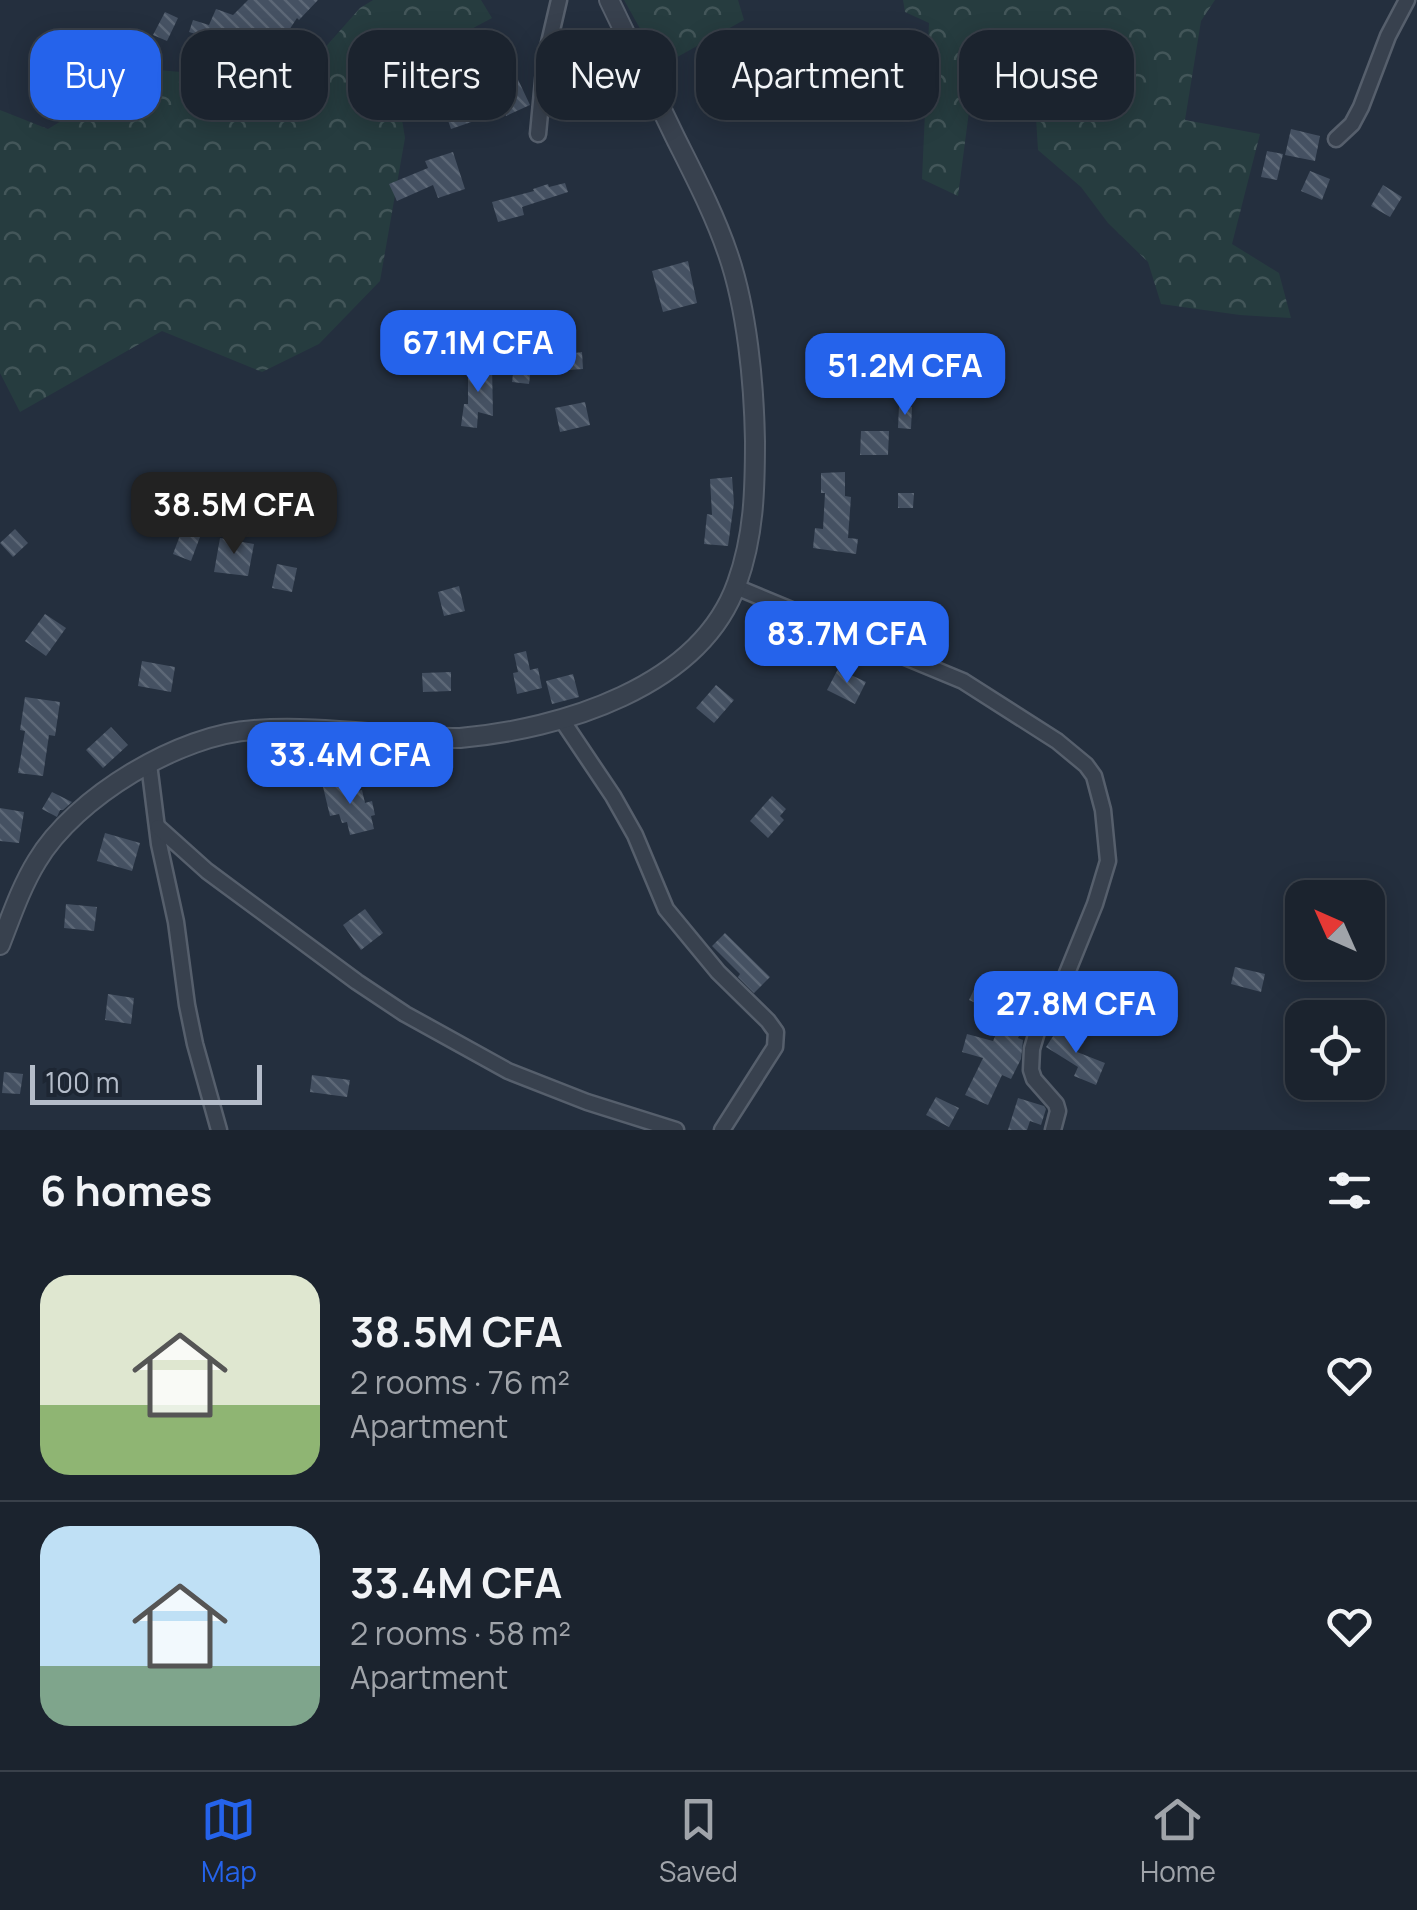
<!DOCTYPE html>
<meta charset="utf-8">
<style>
body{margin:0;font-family:Manrope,sans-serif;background:#242b36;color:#f1f3f6;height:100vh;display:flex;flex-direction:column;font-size:38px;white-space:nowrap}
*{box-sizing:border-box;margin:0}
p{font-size:32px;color:#a0a4aa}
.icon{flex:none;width:55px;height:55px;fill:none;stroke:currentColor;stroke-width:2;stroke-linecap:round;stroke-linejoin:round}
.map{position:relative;height:1130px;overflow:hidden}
.drawer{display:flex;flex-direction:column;background:#1b232e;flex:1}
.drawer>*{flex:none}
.hud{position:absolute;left:30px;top:30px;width:1358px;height:90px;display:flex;gap:20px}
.needle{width:65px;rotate:315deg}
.controls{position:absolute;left:1285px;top:880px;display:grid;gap:20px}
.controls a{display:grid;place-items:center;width:100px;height:100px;border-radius:20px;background:#1b232e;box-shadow:0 5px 25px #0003,0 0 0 2px #39404a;font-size:50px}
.scale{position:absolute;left:30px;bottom:25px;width:232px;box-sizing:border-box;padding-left:10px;border:5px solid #b4bcc9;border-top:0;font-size:28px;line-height:35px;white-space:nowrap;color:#b4bcc9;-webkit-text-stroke:8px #1d2633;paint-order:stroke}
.price{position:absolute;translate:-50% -85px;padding:0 22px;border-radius:20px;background:#2563eb;color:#fff;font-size:32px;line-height:65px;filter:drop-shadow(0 2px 5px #0008)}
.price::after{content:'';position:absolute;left:50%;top:60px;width:30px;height:22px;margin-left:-15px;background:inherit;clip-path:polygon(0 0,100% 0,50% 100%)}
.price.current{background:#222;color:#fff}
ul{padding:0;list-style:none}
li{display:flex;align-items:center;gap:30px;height:250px;padding:0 40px}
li+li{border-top:2px solid #39404a}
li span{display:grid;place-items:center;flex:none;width:280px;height:200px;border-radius:30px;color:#555}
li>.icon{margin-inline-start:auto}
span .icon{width:120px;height:120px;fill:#fffc;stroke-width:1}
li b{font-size:42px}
h2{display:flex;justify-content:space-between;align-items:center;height:120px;padding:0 40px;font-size:42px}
.chip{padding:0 35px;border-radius:30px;background:#1b232e;box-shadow:0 5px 25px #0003,0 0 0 2px #39404a;font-size:35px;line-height:90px}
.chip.current{background:#2563eb;color:#fff}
.tab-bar{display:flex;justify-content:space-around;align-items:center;height:140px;border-top:2px solid #39404a;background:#1b232e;font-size:28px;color:#a0a4aa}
.tab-bar a{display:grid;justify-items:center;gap:5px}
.tab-bar .current{color:#2563eb}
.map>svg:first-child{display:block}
</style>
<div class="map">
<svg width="1417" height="1130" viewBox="0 0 1417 1130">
<defs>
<pattern id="forest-crowns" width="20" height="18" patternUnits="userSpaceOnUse" patternTransform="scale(2.5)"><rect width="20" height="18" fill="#263c3f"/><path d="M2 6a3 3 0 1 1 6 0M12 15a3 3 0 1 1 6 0" fill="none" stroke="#435659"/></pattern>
<pattern id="building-back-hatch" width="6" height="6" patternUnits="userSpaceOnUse" patternTransform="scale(2.5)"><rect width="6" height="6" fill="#455162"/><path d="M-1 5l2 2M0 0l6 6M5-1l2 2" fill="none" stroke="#5d6877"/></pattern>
</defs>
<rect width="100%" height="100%" fill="#242f3e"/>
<!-- forest -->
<g fill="url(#forest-crowns)">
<polygon points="373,0 481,0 492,18 394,70 405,138 380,281 319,344 262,372 162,331 20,412 0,373 0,110 48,129 147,69 237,77 321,52 360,8"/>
<polygon points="624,0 738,0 744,20 661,66"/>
<polygon points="903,0 1215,0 1201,21 1185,120 1260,134 1232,244 1279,273 1291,318 1240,315 1161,304 1148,262 1108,223 1081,187 1038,150 1035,102 971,96 958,196 922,179 929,23 905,12"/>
</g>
<!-- building -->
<g fill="url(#building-back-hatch)">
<polygon points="248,0 318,0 299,20 297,18 274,53 238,29 233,41 230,39 212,73 196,64 209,38 189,32 193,20 209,25 216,9 233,15"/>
<polygon points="165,12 178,18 167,41 153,35"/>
<polygon points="586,54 589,67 567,72 564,60"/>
<polygon points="765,54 777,107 756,113 753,104 744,107 740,94 746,92 739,61"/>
<polygon points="514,71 530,105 506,116 497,94 502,92 496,79"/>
<polygon points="472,96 480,119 451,129 443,106"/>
<polygon points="913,99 915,115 894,118 892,101"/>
<polygon points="1291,129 1320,136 1315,161 1285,155"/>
<polygon points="1267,151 1283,154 1277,180 1261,177"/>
<polygon points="453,152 465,189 438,198 433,185 397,201 389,184 428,168 425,161"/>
<polygon points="1310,171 1330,179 1322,200 1301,191"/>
<polygon points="565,183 568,192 522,207 524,215 498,222 492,202 534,191 533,189 548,184 549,187"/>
<polygon points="1383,185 1402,197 1390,217 1371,206"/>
<polygon points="688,261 697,303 663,312 652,271"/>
<polygon points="526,328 548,329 547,346 525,345"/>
<polygon points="582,352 583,369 569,370 568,354"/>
<polygon points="492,365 493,416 478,412 477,428 461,426 464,404 468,404 468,366"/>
<polygon points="514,366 531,367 529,384 512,382"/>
<polygon points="585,402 590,425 560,432 555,408"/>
<polygon points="899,406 912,407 911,429 898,428"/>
<polygon points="861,431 889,431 888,455 860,455"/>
<polygon points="845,472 845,496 851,497 848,538 858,539 856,554 813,548 815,528 823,529 825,493 821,493 821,473"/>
<polygon points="732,477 734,503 728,546 704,544 707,514 712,515 710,479"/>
<polygon points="255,493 274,496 269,519 250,516"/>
<polygon points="898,493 914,493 913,508 898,508"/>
<polygon points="15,529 28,543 13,557 0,543"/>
<polygon points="182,530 200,537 191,561 173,554"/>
<polygon points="220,538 254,544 248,576 214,572"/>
<polygon points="277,564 297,568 292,592 272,588"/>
<polygon points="459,586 465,611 444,616 438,592"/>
<polygon points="45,614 66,628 46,656 25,641"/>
<polygon points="526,651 530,670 538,668 542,688 517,694 513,673 518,672 514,654"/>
<polygon points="142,661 175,667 171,692 138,686"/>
<polygon points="838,669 866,682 855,704 827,690"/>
<polygon points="451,672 451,691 423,692 422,673"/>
<polygon points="573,674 579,697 552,704 546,681"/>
<polygon points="716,685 734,700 714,723 696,708"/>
<polygon points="25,697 60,702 55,736 49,735 43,776 18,773 25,731 20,730"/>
<polygon points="111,727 128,745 103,768 86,750"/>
<polygon points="350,781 353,792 362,790 365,803 372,801 375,815 371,816 374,829 350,835 347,822 342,823 339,814 330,816 323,787"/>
<polygon points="52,792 72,802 63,810 60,810 57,817 42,809"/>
<polygon points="772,796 786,809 780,816 784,820 768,838 750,821"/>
<polygon points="0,808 24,812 19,843 0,841"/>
<polygon points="105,833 140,843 132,871 97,861"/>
<polygon points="66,904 97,907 94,931 64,928"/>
<polygon points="365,909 383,933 361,950 343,925"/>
<polygon points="725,933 770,977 754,993 738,977 740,974 712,946"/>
<polygon points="1235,967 1265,974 1261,992 1231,984"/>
<polygon points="980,977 1006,989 1005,992 1034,1008 1018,1038 1023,1040 1021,1059 1011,1079 1002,1075 988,1105 965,1095 983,1058 962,1052 967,1034 993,1041 1004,1016 969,1000"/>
<polygon points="108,994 134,998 131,1024 105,1020"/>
<polygon points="1059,1027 1084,1042 1077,1052 1105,1063 1096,1085 1074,1076 1078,1067 1046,1047"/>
<polygon points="4,1072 23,1074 20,1094 2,1093"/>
<polygon points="312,1075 350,1080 347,1097 310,1092"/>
<polygon points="936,1097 959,1108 949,1127 926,1115"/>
<polygon points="1018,1098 1044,1106 1046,1109 1041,1125 1030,1121 1027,1130 1008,1130"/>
</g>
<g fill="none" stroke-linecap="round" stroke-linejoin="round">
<!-- minor casing -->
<g stroke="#565f6c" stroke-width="19">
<g id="minor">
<polyline points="538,134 545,60 559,0"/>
<polyline points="1336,139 1352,124 1361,107 1388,36 1407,0"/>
<polyline points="736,587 963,681 1057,741 1086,765 1094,776 1103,810 1108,861 1095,904 1063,983 1039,1025 1032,1049 1031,1070 1034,1079 1056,1104 1058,1111 1053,1130"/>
<polyline points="562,720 613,796 635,835 666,909 718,972 768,1021 776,1032 775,1047 722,1130"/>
<polyline points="149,764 159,844 176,922 187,1005 195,1044 219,1130"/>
<polyline points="158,827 207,871 357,982 405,1014 508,1071 587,1102 676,1130"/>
</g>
</g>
<!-- tertiary casing -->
<g stroke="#565f6c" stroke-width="22">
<path id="tertiary" d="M0,945C11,917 21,887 37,861C75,797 180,734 254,730C322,725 392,738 460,738C560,729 700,688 737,583C754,536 755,490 755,441C754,383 747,309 728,254C714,213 694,175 675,137C653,91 631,46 609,0"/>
</g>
<!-- minor -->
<use href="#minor" stroke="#38414e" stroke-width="14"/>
<!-- tertiary -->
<use href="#tertiary" stroke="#38414e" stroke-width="18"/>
</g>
</svg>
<div class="controls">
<a><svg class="needle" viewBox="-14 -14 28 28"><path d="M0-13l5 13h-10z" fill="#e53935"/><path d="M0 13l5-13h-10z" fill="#a0a4aa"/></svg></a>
<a><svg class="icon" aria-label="locate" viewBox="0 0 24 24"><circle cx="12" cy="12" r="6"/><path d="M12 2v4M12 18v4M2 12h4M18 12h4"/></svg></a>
</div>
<div class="scale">100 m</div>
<b class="price" style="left:478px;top:395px">67.1M CFA</b>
<b class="price" style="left:905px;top:418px">51.2M CFA</b>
<b class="price current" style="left:234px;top:557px">38.5M CFA</b>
<b class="price" style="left:847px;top:686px">83.7M CFA</b>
<b class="price" style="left:350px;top:807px">33.4M CFA</b>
<b class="price" style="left:1076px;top:1056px">27.8M CFA</b>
<div class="hud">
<a class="chip current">Buy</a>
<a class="chip">Rent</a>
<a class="chip">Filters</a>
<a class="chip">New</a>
<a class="chip">Apartment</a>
<a class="chip">House</a>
</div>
</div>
<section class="drawer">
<h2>6 homes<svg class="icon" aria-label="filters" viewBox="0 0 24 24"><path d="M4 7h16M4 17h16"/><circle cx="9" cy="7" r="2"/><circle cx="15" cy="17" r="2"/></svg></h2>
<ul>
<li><span style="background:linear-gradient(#dfe7d0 65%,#8fb573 0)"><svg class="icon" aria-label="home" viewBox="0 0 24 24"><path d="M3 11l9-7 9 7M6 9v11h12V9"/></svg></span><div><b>38.5M CFA</b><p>2 rooms · 76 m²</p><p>Apartment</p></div><svg class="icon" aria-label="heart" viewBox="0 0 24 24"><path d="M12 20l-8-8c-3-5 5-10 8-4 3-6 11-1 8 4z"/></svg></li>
<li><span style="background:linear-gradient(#bfe0f5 70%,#7fa58c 0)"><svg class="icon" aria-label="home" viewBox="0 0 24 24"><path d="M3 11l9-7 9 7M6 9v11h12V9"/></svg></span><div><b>33.4M CFA</b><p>2 rooms · 58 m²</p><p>Apartment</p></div><svg class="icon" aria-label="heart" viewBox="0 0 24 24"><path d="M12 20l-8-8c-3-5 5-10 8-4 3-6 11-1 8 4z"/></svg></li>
</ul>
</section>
<nav class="tab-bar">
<a class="current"><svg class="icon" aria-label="map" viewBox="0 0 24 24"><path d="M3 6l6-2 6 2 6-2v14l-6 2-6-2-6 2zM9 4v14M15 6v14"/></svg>Map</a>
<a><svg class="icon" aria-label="saved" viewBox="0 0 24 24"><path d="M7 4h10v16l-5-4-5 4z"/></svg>Saved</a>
<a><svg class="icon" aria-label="home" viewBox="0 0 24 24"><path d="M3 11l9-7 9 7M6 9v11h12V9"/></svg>Home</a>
</nav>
